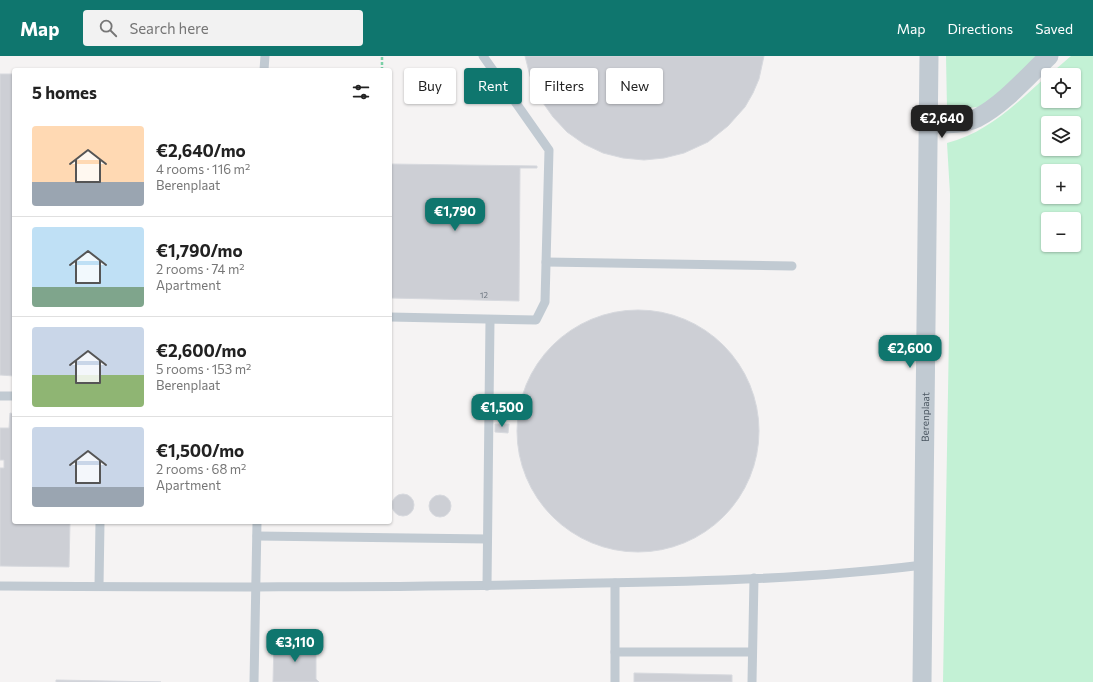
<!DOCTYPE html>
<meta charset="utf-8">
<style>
body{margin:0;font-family:Commissioner,sans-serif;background:#f2f2f2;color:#222;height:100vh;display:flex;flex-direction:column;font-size:15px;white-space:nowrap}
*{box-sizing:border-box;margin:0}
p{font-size:13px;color:#767676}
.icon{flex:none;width:22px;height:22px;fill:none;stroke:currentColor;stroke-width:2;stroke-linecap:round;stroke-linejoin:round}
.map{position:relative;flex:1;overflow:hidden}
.drawer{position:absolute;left:12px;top:12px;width:380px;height:456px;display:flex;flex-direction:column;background:#fff;border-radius:4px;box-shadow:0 1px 3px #0004}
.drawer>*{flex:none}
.guide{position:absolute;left:404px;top:12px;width:380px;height:36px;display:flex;gap:8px}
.buttons{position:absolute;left:1041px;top:12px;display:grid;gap:8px}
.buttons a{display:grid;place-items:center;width:40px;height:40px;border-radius:4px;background:#fff;box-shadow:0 1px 3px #0004;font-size:20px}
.price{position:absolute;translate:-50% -34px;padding:0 9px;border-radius:8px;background:#0f766e;color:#fff;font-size:13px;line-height:26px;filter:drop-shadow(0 1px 2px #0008)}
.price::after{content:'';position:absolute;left:50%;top:24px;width:12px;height:9px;margin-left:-6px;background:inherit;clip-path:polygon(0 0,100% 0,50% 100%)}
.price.on{background:#222;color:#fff}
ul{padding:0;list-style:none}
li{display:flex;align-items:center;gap:12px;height:100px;padding:0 20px}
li+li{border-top:1px solid #e0e0e0}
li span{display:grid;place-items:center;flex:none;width:112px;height:80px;border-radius:4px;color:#555}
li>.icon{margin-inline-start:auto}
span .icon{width:48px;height:48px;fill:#fffc;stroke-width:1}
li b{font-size:17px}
h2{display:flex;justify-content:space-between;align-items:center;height:48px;padding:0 20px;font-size:17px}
.tag{padding:0 14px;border-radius:4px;background:#fff;box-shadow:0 1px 3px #0004;font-size:14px;line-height:36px}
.tag.on{background:#0f766e;color:#fff}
header{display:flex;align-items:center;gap:24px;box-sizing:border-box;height:56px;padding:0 20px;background:#0f766e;color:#fff}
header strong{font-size:19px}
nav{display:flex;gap:22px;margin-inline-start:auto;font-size:14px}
.search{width:280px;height:36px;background:#f2f2f2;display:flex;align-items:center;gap:10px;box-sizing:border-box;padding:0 14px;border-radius:4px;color:#767676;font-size:15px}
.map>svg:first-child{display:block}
</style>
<header>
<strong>Map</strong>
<div class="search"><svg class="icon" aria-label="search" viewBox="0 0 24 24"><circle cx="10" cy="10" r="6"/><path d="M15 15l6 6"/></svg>Search here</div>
<nav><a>Map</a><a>Directions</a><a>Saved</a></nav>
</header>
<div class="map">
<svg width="1093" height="626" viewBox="0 0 1093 626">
<rect width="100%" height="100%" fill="#f5f3f3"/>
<!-- green -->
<g fill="#c3f1d5" fill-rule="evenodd">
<polygon points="946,0 1036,0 1013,27 980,51 947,53"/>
<path d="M1071,0H1093V626H943L949,278L950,138L947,87C987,77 1017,47 1048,19V45H1074V19H1049ZM1048,67H1074V93H1048ZM1048,115H1074V141H1048ZM1048,163H1074V189H1048Z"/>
</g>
<!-- building -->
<g fill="#cdcfd5" stroke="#d7d9de">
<polygon points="525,0 764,0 759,23 753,37 745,51 728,70 708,86 684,97 664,102 644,104 623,102 603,97 584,88 567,76 553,61 541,44 530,20"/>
<polygon points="0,18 14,18 14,320 0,319"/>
<polygon points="390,108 537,110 537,112 520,112 519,245 390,242"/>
<circle cx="638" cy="375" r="121"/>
<polygon points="10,357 14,358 14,466 70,466 69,511 0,510 0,412 4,412 4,404 0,404 0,372 9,372"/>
<polygon points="495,368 509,368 508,377 495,376"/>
<circle cx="403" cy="449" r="11"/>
<circle cx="440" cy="450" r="11"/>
<polygon points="274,587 316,588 316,623 319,626 273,626"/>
<polygon points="634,617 732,619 732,626 634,626"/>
<polygon points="56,624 161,626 56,626"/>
</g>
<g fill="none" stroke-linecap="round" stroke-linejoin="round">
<!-- path -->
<polyline stroke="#7ad0a6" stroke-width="2.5" stroke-dasharray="3 2" stroke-linecap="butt" points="382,14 382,0"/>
<!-- lane -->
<g stroke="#c1cad2" stroke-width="9">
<polyline points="264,14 265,0"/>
<polyline points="546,206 792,210"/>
<polyline points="390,261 536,264 545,246 549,94 483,0"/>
<polyline points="0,340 14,340"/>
<polyline points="257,480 487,483"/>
<polyline points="615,527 615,626"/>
<path d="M0,530C186,531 371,532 557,528C679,526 802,524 923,509"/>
<polyline points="99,530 100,466"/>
<polyline points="487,530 490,264"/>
<polyline points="615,596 752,596"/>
<polyline points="254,626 257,466"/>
<polyline points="752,626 754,522"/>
</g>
<!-- street -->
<g stroke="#c1cad2" stroke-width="19">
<path d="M929,68C944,68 963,69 977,62C1003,49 1028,20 1049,0"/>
<path id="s1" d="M922,626L929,0"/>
</g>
</g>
<g text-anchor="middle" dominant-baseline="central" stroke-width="3" stroke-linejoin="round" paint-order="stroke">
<!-- number labels -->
<g font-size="8" fill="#6b747e">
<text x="484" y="239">12</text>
</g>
<!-- street labels -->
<g font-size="10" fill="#4a5661" stroke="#fff">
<text stroke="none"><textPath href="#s1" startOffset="265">Berenplaat</textPath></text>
</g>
</g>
</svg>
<div class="buttons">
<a><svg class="icon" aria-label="locate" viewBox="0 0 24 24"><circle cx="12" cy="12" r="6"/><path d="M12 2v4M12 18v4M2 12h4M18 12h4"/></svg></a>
<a><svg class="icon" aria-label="layers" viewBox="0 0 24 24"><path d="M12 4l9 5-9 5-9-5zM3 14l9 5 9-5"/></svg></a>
<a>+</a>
<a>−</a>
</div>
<b class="price on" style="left:942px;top:83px">€2,640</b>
<b class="price" style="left:455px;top:176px">€1,790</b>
<b class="price" style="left:910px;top:313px">€2,600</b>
<b class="price" style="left:502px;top:372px">€1,500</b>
<b class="price" style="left:295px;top:607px">€3,110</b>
<div class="guide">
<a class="tag">Buy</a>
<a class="tag on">Rent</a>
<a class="tag">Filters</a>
<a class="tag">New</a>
</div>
<section class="drawer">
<h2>5 homes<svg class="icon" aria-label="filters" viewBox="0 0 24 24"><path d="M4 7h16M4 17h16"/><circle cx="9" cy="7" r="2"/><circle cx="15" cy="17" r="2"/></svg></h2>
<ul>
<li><span style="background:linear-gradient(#ffd9b3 70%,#9aa5b1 0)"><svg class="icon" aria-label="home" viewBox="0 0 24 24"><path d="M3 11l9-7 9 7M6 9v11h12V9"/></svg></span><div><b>€2,640/mo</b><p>4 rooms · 116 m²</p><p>Berenplaat</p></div></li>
<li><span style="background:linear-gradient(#bfe0f5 75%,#7fa58c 0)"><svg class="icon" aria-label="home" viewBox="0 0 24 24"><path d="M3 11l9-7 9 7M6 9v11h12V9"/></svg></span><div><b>€1,790/mo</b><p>2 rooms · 74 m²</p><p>Apartment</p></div></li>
<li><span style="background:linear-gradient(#c9d6e8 60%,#8fb573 0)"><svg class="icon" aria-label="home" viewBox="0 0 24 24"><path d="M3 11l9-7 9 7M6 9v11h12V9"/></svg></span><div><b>€2,600/mo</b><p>5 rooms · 153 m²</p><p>Berenplaat</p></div></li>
<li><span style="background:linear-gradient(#c9d6e8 75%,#9aa5b1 0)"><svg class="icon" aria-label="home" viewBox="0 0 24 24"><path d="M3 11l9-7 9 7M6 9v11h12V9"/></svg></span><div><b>€1,500/mo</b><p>2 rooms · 68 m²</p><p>Apartment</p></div></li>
</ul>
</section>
</div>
